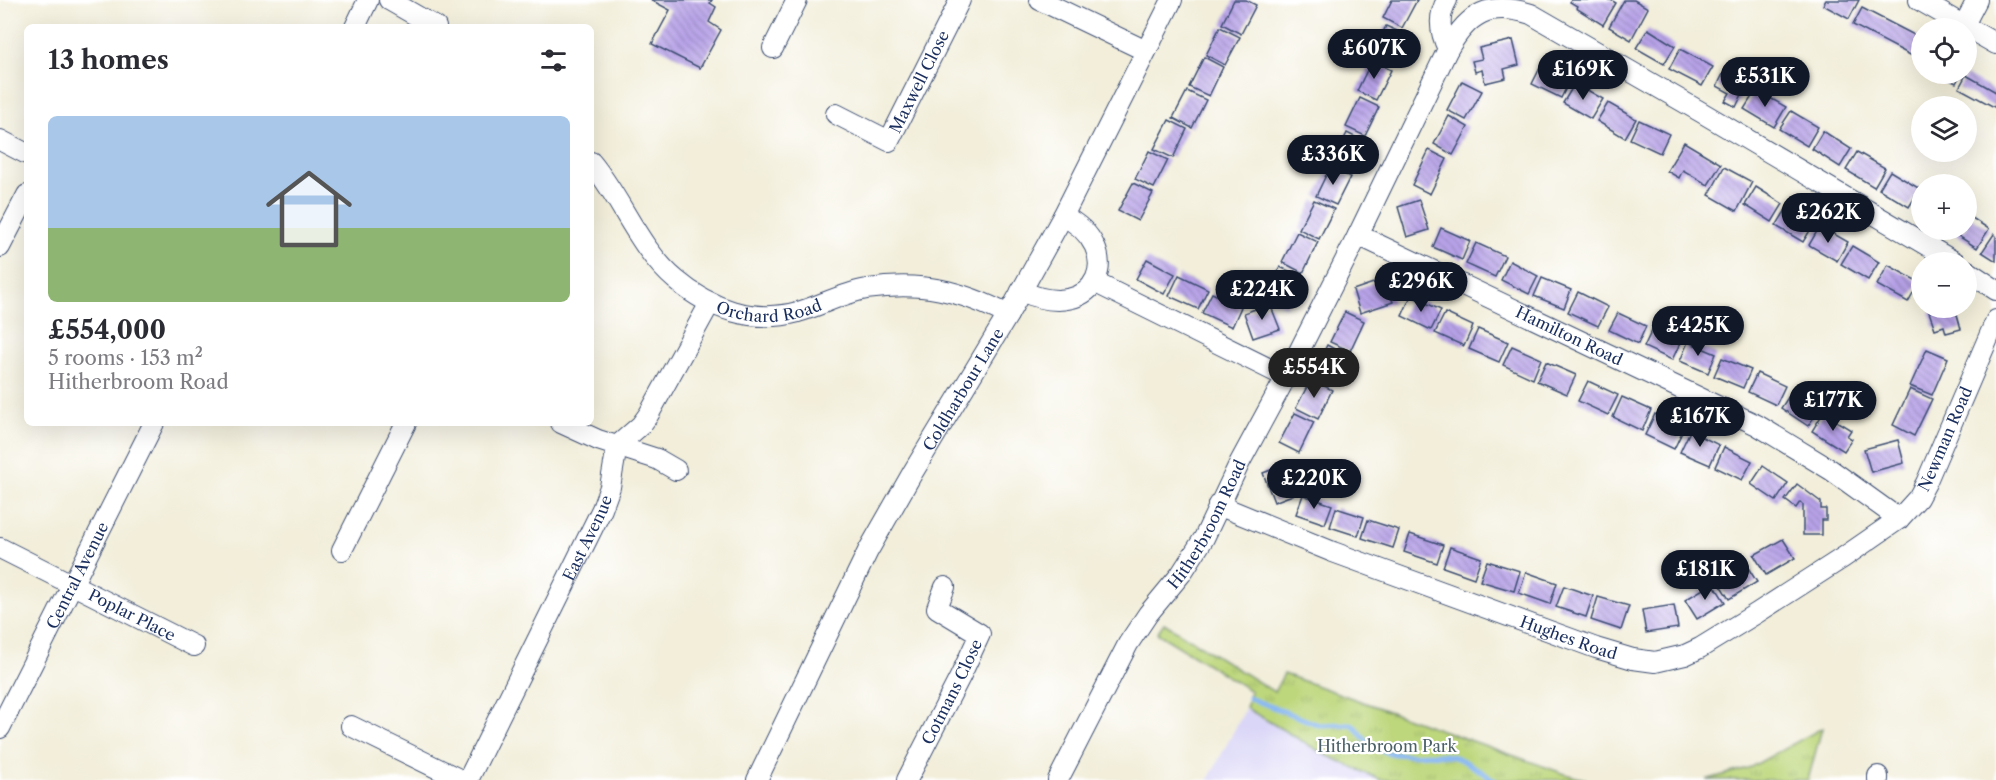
<!DOCTYPE html>
<meta charset="utf-8">
<style>
body{margin:0;font-family:"Libre Caslon Text",serif;background:#f2f2f3;color:#2b2b33;height:100vh;display:flex;flex-direction:column;font-size:22px;white-space:nowrap}
*{box-sizing:border-box;margin:0}
p{font-size:20px;color:#7c7c81}
.icon{flex:none;width:33px;height:33px;fill:none;stroke:currentColor;stroke-width:2;stroke-linecap:round;stroke-linejoin:round}
.map{position:relative;flex:1;overflow:hidden}
.panel{position:absolute;left:24px;top:24px;width:570px;height:402px;display:flex;flex-direction:column;background:#fff;border-radius:9px;box-shadow:0 6px 24px #0002}
.panel>*{flex:none}
.tools{position:absolute;left:1911px;top:18px;display:grid;gap:12px}
.tools a{display:grid;place-items:center;width:66px;height:66px;border-radius:50%;background:#fff;box-shadow:0 6px 24px #0002;font-size:30px}
.price{position:absolute;translate:-50% -51px;padding:0 14px;border-radius:21px;background:#111827;color:#fff;font-size:20px;line-height:39px;filter:drop-shadow(0 2px 3px #0008)}
.price::after{content:'';position:absolute;left:50%;top:36px;width:18px;height:14px;margin-left:-9px;background:inherit;clip-path:polygon(0 0,100% 0,50% 100%)}
.price.on{background:#222;color:#fff}
ul{padding:0;list-style:none}
li{display:grid;align-content:center;gap:12px;height:318px;padding:0 24px}
li+li{border-top:2px solid #e1e1e2}
li span{display:grid;place-items:center;height:186px;border-radius:9px;color:#555}
li>.icon{margin-inline-start:auto}
span .icon{width:108px;height:108px;fill:#fffc;stroke-width:1}
li b{font-size:26px}
h2{display:flex;justify-content:space-between;align-items:center;height:72px;padding:0 24px;font-size:26px}
.map>svg:first-child{display:block}
</style>
<div class="map">
<svg width="1996" height="780" viewBox="0 0 1996 780">
<defs>
<pattern id="grass-tufts" width="24" height="20" patternUnits="userSpaceOnUse" patternTransform="scale(1.5)"><rect width="24" height="20" fill="#bdd77c"/><path d="M3 7l-1-3M5 7V3M7 7l1-3M15 17l-1-3M17 17v-4M19 17l1-3" fill="none" stroke="#a2b96e"/></pattern>
<pattern id="building-back-hatch" width="6" height="6" patternUnits="userSpaceOnUse" patternTransform="scale(1.5)"><rect width="6" height="6" fill="#b8a3e8"/><path d="M-1 5l2 2M0 0l6 6M5-1l2 2" fill="none" stroke="#9585bf"/></pattern>
</defs>
<rect width="100%" height="100%" fill="#fff"/>
<filter id="ink" filterUnits="userSpaceOnUse"><feTurbulence type="fractalNoise" baseFrequency=".0167" numOctaves="2"/><feDisplacementMap in="SourceGraphic" scale="12" xChannelSelector="R" yChannelSelector="G"/><feConvolveMatrix kernelMatrix="1 2 1 2 8 2 1 2 1" color-interpolation-filters="sRGB"/></filter>
<filter id="wash" filterUnits="userSpaceOnUse"><feTurbulence type="fractalNoise" baseFrequency=".008" numOctaves="4" result="noise"/><feDisplacementMap in="SourceGraphic" scale="24" xChannelSelector="R" yChannelSelector="G"/><feGaussianBlur stdDeviation="1.35" result="paint"/><feColorMatrix in="noise" values="0 0 0 0 0 0 0 0 0 0 0 0 0 0 0 0 0 1.4 0 .05"/><feComposite in="paint" operator="in"/></filter>
<g filter="url(#wash)">
<rect width="100%" height="100%" fill="#f2eeda"/>
<!-- built -->
<polygon fill="#dad6f7" points="1246,708 1324,754 1381,780 1208,780"/>
<!-- grass -->
<g fill="url(#grass-tufts)" stroke="#6c836d" stroke-width="1.5">
<polygon points="1164,623 1274,692 1284,674 1568,775 1588,780 1381,780 1324,754 1246,708 1251,691 1157,633"/>
<polygon points="1822,728 1808,780 1706,780 1751,767"/>
</g>
<g fill="none" stroke-linecap="round" stroke-linejoin="round">
<!-- stream -->
<path stroke="#8ab9f5" stroke-width="5" d="M1249,698L1319,725L1352,724C1359,730 1363,740 1371,745C1397,763 1426,749 1454,757C1468,761 1481,773 1495,780"/>
</g>
<g id="blocks">
<!-- building -->
<g fill="url(#building-back-hatch)">
<polygon points="651,0 712,0 710,3 716,7 709,22 721,30 700,68 652,44 670,10"/>
<polygon points="1234,0 1246,0 1256,5 1241,34 1222,24"/>
<polygon points="1392,0 1417,0 1402,28 1383,18"/>
<polygon points="1571,0 1611,0 1616,3 1603,25 1576,8 1577,6 1570,2"/>
<polygon points="1624,0 1634,0 1648,8 1631,40 1609,27"/>
<polygon points="1826,0 1859,0 1849,19 1823,5"/>
<polygon points="1862,8 1922,39 1922,48 1916,58 1853,25"/>
<polygon points="1386,26 1404,34 1390,64 1372,55"/>
<polygon points="1220,27 1240,37 1225,65 1206,55"/>
<polygon points="1648,29 1675,46 1664,64 1636,48"/>
<polygon points="1513,40 1519,65 1504,69 1506,78 1485,83 1482,70 1475,72 1472,61 1482,59 1479,48"/>
<polygon points="1680,49 1713,67 1702,86 1669,69"/>
<polygon points="1204,57 1223,67 1209,96 1189,87"/>
<polygon points="1372,60 1391,70 1376,100 1357,91"/>
<polygon points="1542,64 1571,78 1561,98 1532,84"/>
<polygon points="1723,74 1746,86 1736,107 1725,101 1730,93 1717,86"/>
<polygon points="1937,74 1961,74 1956,83"/>
<polygon points="1966,75 1996,92 1996,108 1959,88"/>
<polygon points="1462,81 1482,91 1466,120 1447,110"/>
<polygon points="1575,83 1603,99 1591,119 1563,103"/>
<polygon points="1756,90 1786,107 1774,127 1744,109"/>
<polygon points="1187,91 1206,100 1192,128 1173,118"/>
<polygon points="1360,98 1379,107 1365,136 1346,127"/>
<polygon points="1608,103 1636,119 1625,138 1597,121"/>
<polygon points="1791,111 1818,127 1807,146 1779,129"/>
<polygon points="1449,116 1468,127 1453,155 1434,144"/>
<polygon points="1169,120 1187,129 1173,158 1154,149"/>
<polygon points="1639,120 1669,134 1660,153 1630,139"/>
<polygon points="1823,131 1851,149 1840,167 1812,149"/>
<polygon points="1347,133 1367,143 1352,172 1333,162"/>
<polygon points="1684,142 1721,164 1708,185 1683,170 1679,178 1667,171"/>
<polygon points="1429,150 1447,159 1430,194 1412,185"/>
<polygon points="1149,151 1168,160 1154,188 1135,179"/>
<polygon points="1857,152 1885,168 1874,187 1846,170"/>
<polygon points="1330,167 1350,177 1336,205 1316,196"/>
<polygon points="1724,167 1752,182 1737,211 1709,195"/>
<polygon points="1890,171 1920,189 1909,207 1879,189"/>
<polygon points="1133,183 1153,193 1138,221 1118,211"/>
<polygon points="1756,187 1783,204 1772,222 1745,205"/>
<polygon points="1314,200 1334,209 1319,239 1299,229"/>
<polygon points="1419,200 1429,230 1407,237 1398,207"/>
<polygon points="1787,208 1814,224 1803,242 1776,226"/>
<polygon points="1966,214 1989,229 1977,248 1949,230 1966,230"/>
<polygon points="1820,226 1848,242 1837,261 1809,245"/>
<polygon points="1441,228 1470,241 1462,260 1433,247"/>
<polygon points="1297,232 1318,242 1303,273 1282,262"/>
<polygon points="1994,234 1996,236 1996,261 1982,252"/>
<polygon points="1476,243 1505,256 1495,277 1466,264"/>
<polygon points="1852,246 1879,262 1868,280 1841,264"/>
<polygon points="1147,259 1175,274 1164,294 1136,279"/>
<polygon points="1510,261 1538,276 1529,294 1501,280"/>
<polygon points="1888,265 1919,282 1908,302 1877,285"/>
<polygon points="1280,267 1300,276 1286,307 1265,297"/>
<polygon points="1179,275 1208,289 1198,309 1169,296"/>
<polygon points="1542,278 1571,290 1564,308 1534,296"/>
<polygon points="1385,279 1393,302 1360,313 1353,290"/>
<polygon points="1578,292 1608,307 1598,326 1568,312"/>
<polygon points="1212,293 1241,307 1232,327 1202,313"/>
<polygon points="1411,296 1441,310 1431,330 1402,316"/>
<polygon points="1270,304 1280,329 1253,338 1244,313"/>
<polygon points="1944,308 1955,308 1961,329 1946,333 1944,326 1935,329 1929,312"/>
<polygon points="1345,312 1364,321 1350,351 1330,342"/>
<polygon points="1445,313 1473,326 1464,346 1435,333"/>
<polygon points="1618,313 1646,326 1638,344 1609,330"/>
<polygon points="1653,328 1681,341 1672,360 1644,347"/>
<polygon points="1478,329 1508,342 1499,362 1469,349"/>
<polygon points="1688,342 1716,354 1708,373 1680,361"/>
<polygon points="1327,345 1347,356 1332,385 1312,375"/>
<polygon points="1512,346 1541,359 1533,379 1503,365"/>
<polygon points="1927,349 1948,358 1932,395 1910,386"/>
<polygon points="1722,358 1751,370 1743,388 1714,376"/>
<polygon points="1546,362 1576,375 1567,394 1537,381"/>
<polygon points="1757,373 1785,386 1776,405 1748,392"/>
<polygon points="1311,379 1332,390 1318,419 1296,408"/>
<polygon points="1588,381 1618,395 1608,415 1578,401"/>
<polygon points="1910,389 1932,399 1914,436 1893,425"/>
<polygon points="1793,390 1820,408 1808,426 1781,408"/>
<polygon points="1622,397 1651,410 1642,431 1613,417"/>
<polygon points="1295,413 1314,422 1299,453 1279,443"/>
<polygon points="1823,413 1851,430 1847,436 1852,439 1844,451 1812,431"/>
<polygon points="1655,414 1684,428 1674,449 1645,435"/>
<polygon points="1690,431 1719,445 1710,465 1680,452"/>
<polygon points="1898,440 1904,463 1871,472 1864,449"/>
<polygon points="1724,447 1752,461 1742,480 1715,467"/>
<polygon points="1284,465 1295,494 1274,502 1263,473"/>
<polygon points="1763,466 1788,483 1776,501 1751,484"/>
<polygon points="1797,484 1821,502 1821,509 1826,509 1826,520 1822,520 1822,535 1803,535 1803,505 1800,502 1796,508 1785,500"/>
<polygon points="1303,495 1332,505 1325,524 1296,514"/>
<polygon points="1336,508 1364,517 1358,536 1330,527"/>
<polygon points="1368,520 1399,530 1393,548 1362,538"/>
<polygon points="1410,534 1443,545 1437,563 1404,552"/>
<polygon points="1783,539 1795,558 1766,575 1754,555"/>
<polygon points="1450,547 1481,558 1474,578 1443,567"/>
<polygon points="1487,561 1520,571 1514,591 1480,581"/>
<polygon points="1745,563 1757,582 1729,599 1717,580"/>
<polygon points="1526,572 1557,583 1550,604 1519,593"/>
<polygon points="1713,583 1725,602 1697,619 1685,600"/>
<polygon points="1564,586 1593,596 1586,617 1556,607"/>
<polygon points="1598,597 1629,606 1621,630 1591,620"/>
<polygon points="1674,605 1678,628 1646,633 1642,610"/>
</g>
</g>
</g>
<g filter="url(#ink)">
<use href="#blocks" fill-opacity="0" stroke="#3b4c71" stroke-width="1.5"/>
<g fill="none" stroke-linecap="round" stroke-linejoin="round">
<!-- minor casing -->
<g stroke="#3b4c71" stroke-width="22">
<g id="minor">
<polyline points="389,0 436,27"/>
<polyline points="1040,0 1146,51"/>
<polyline points="1919,0 1996,44"/>
<polyline points="1964,25 1977,0"/>
<polyline points="355,27 368,0"/>
<polyline points="773,48 797,0"/>
<path d="M1448,49C1469,13 1489,1 1531,14L1701,112L1955,262"/>
<path id="s1" d="M836,114L889,141L960,0"/>
<polyline points="0,140 27,154"/>
<path id="s2" d="M591,162C622,199 638,248 676,280C710,309 753,324 798,312C822,305 843,293 867,289C921,281 960,290 1008,315"/>
<path id="s3" d="M1358,235L1757,425L1831,470L1899,519"/>
<polyline points="0,247 27,195"/>
<polyline points="1966,270 1996,290"/>
<polyline points="1094,282 1286,377"/>
<path d="M1021,291C1100,326 1127,248 1063,216"/>
<polyline points="561,423 598,440 657,459 676,470"/>
<path id="s4" d="M1218,505L1333,552L1596,648L1633,659L1655,662L1685,655L1700,648L1757,613L1844,557L1899,519L1918,498L1926,483L1996,320"/>
<path id="s5" d="M0,548L194,646"/>
<polyline points="342,550 406,423"/>
<polyline points="351,726 461,780"/>
<path id="s6" d="M0,728L154,423"/>
<path id="s7" d="M468,780L602,509L610,487L617,446L641,425L649,414L710,303"/>
<path id="s8" d="M757,780L868,551L913,472L1008,315L1063,216L1172,0"/>
<path id="s9" d="M907,780L960,677L980,634L937,608L945,587"/>
<path id="s10" d="M1058,780L1128,644L1148,614L1181,574L1204,538L1240,462L1286,377L1358,235L1448,49C1440,33 1437,17 1447,0"/>
<polyline points="1878,780 1878,776"/>
</g>
</g>
<!-- minor -->
<use href="#minor" stroke="#fff" stroke-width="20"/>
</g>
</g>
<g text-anchor="middle" dominant-baseline="central" stroke-width="4.5" stroke-linejoin="round" paint-order="stroke">
<!-- street labels -->
<g font-size="16" fill="#1b2f5e" stroke="#fff">
<text stroke="none"><textPath href="#s1" startOffset="126">Maxwell Close</textPath></text>
<text stroke="none"><textPath href="#s2" startOffset="248">Orchard Road</textPath></text>
<text stroke="none"><textPath href="#s3" startOffset="234">Hamilton Road</textPath></text>
<text stroke="none"><textPath href="#s8" startOffset="442">Coldharbour Lane</textPath></text>
<text stroke="none"><textPath href="#s4" startOffset="843">Newman Road</textPath></text>
<text stroke="none"><textPath href="#s10" startOffset="297">Hitherbroom Road</textPath></text>
<text stroke="none"><textPath href="#s7" startOffset="270">East Avenue</textPath></text>
<text stroke="none"><textPath href="#s6" startOffset="171">Central Avenue</textPath></text>
<text stroke="none"><textPath href="#s5" startOffset="148">Poplar Place</textPath></text>
<text stroke="none"><textPath href="#s4" startOffset="375">Hughes Road</textPath></text>
<text stroke="none"><textPath href="#s9" startOffset="99">Cotmans Close</textPath></text>
</g>
<!-- park labels -->
<g font-size="16" fill="#4c6167" stroke="#fff">
<text x="1387" y="746">Hitherbroom Park</text>
</g>
</g>
</svg>
<div class="tools">
<a><svg class="icon" aria-label="locate" viewBox="0 0 24 24"><circle cx="12" cy="12" r="6"/><path d="M12 2v4M12 18v4M2 12h4M18 12h4"/></svg></a>
<a><svg class="icon" aria-label="layers" viewBox="0 0 24 24"><path d="M12 4l9 5-9 5-9-5zM3 14l9 5 9-5"/></svg></a>
<a>+</a>
<a>−</a>
</div>
<b class="price" style="left:1374px;top:80px">£607K</b>
<b class="price" style="left:1583px;top:101px">£169K</b>
<b class="price" style="left:1765px;top:108px">£531K</b>
<b class="price" style="left:1333px;top:186px">£336K</b>
<b class="price" style="left:1828px;top:244px">£262K</b>
<b class="price" style="left:1421px;top:313px">£296K</b>
<b class="price" style="left:1262px;top:321px">£224K</b>
<b class="price" style="left:1698px;top:357px">£425K</b>
<b class="price on" style="left:1314px;top:399px">£554K</b>
<b class="price" style="left:1833px;top:432px">£177K</b>
<b class="price" style="left:1700px;top:448px">£167K</b>
<b class="price" style="left:1314px;top:510px">£220K</b>
<b class="price" style="left:1705px;top:601px">£181K</b>
<section class="panel">
<h2>13 homes<svg class="icon" aria-label="filters" viewBox="0 0 24 24"><path d="M4 7h16M4 17h16"/><circle cx="9" cy="7" r="2"/><circle cx="15" cy="17" r="2"/></svg></h2>
<ul>
<li><span style="background:linear-gradient(#a9c7e8 60%,#8fb573 0)"><svg class="icon" aria-label="home" viewBox="0 0 24 24"><path d="M3 11l9-7 9 7M6 9v11h12V9"/></svg></span><div><b>£554,000</b><p>5 rooms · 153 m²</p><p>Hitherbroom Road</p></div></li>
</ul>
</section>
</div>
